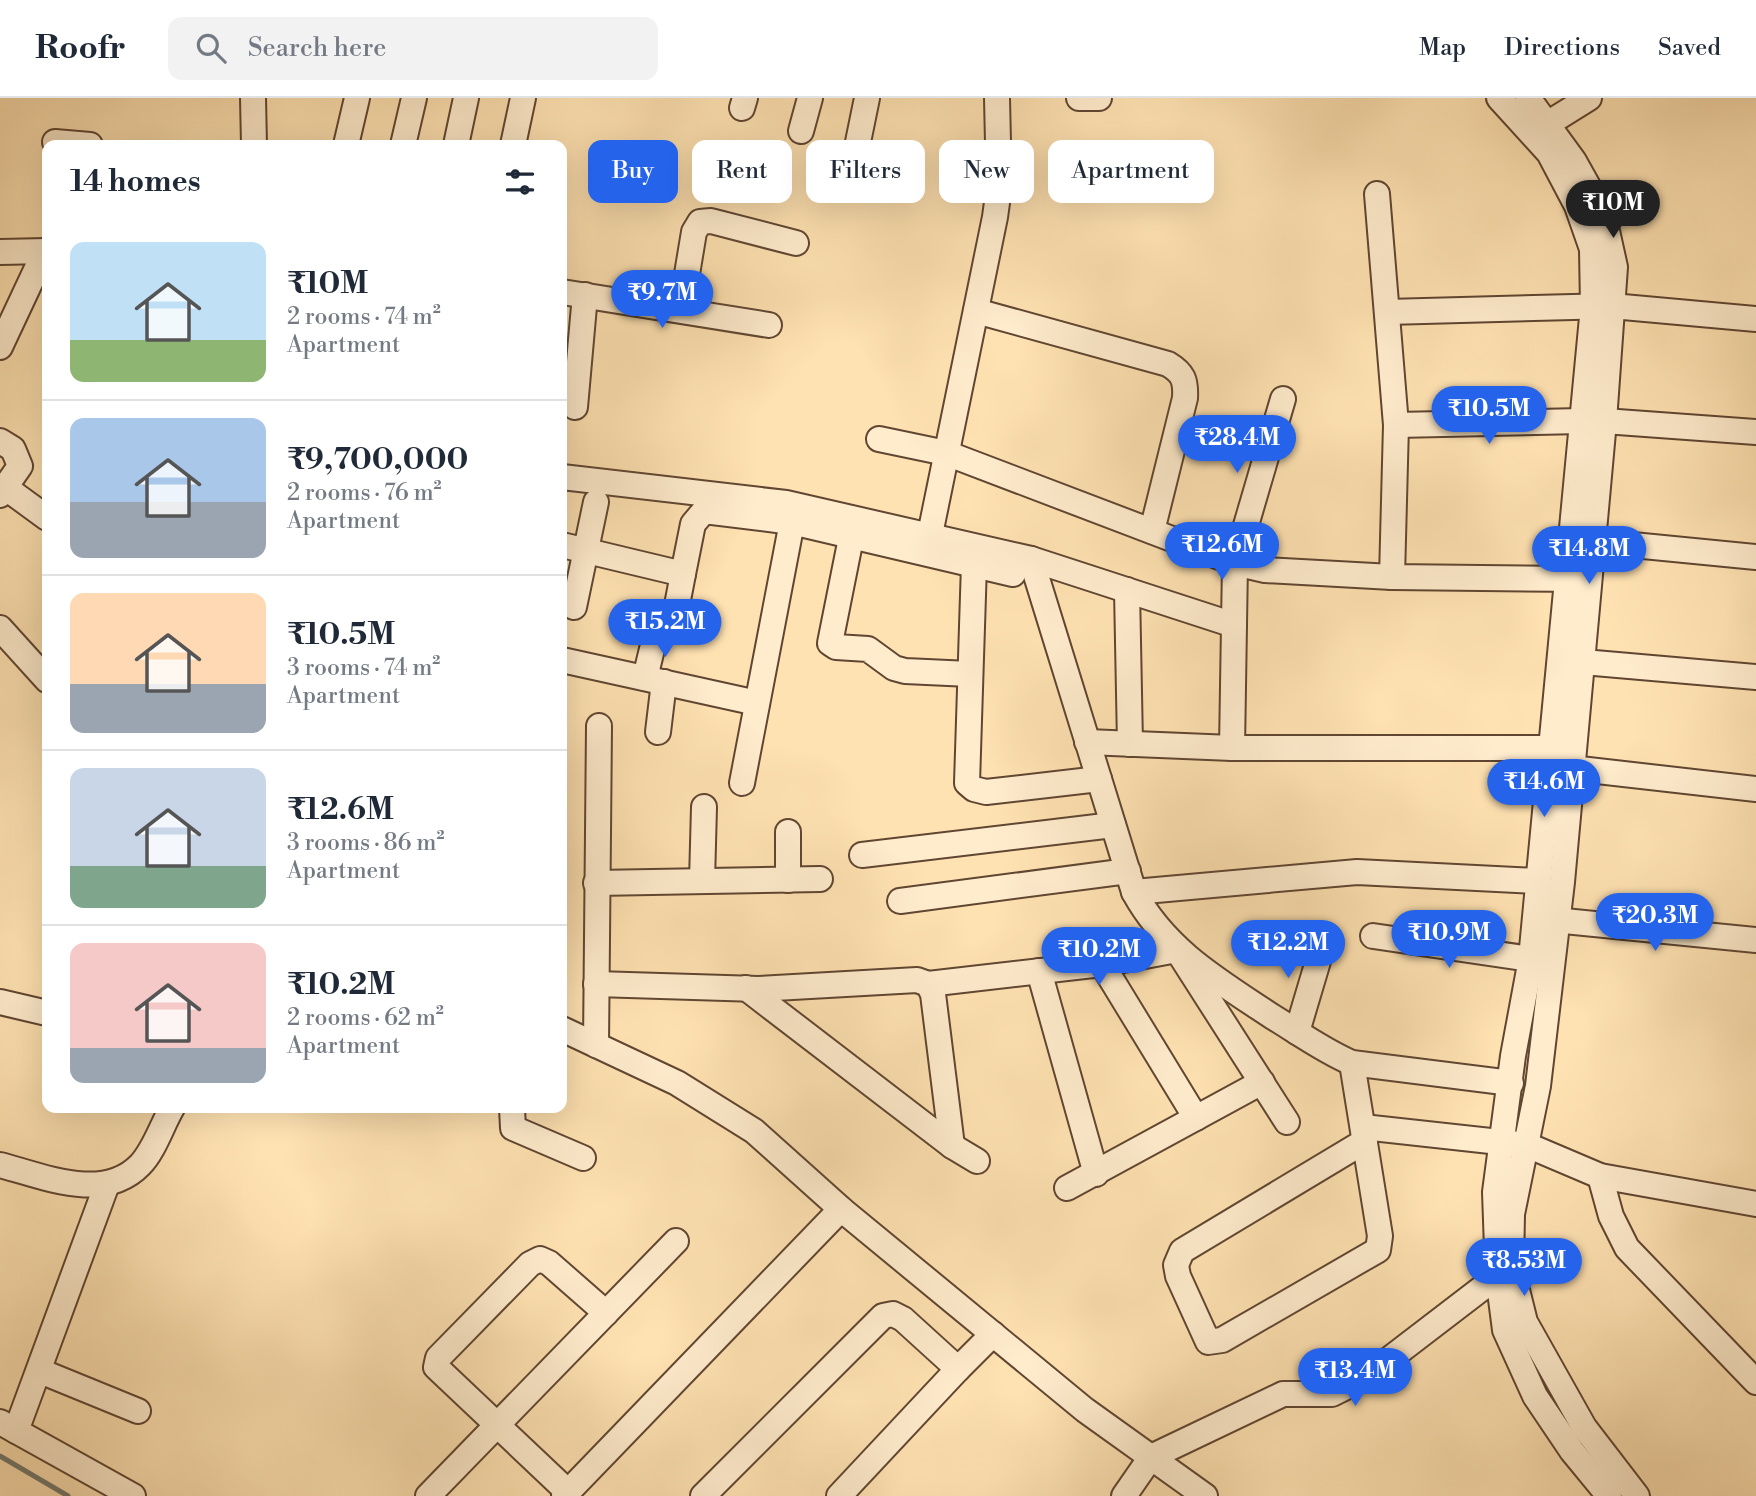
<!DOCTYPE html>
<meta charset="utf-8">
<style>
body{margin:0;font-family:"Libre Bodoni",serif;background:#f2f2f3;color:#1f2937;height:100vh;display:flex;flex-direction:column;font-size:26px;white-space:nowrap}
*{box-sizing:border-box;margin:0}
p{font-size:23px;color:#747a83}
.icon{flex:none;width:38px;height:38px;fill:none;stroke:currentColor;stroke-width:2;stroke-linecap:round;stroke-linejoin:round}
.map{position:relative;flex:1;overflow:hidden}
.sheet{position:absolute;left:42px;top:42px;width:525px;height:973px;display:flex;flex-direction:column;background:#fff;border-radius:14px;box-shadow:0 7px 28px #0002}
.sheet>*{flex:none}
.guide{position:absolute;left:588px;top:42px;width:665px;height:63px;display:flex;gap:14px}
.price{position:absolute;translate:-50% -60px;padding:0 16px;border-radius:24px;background:#2563eb;color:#fff;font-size:23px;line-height:46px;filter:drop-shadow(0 2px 4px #0008)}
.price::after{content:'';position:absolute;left:50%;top:42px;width:21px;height:16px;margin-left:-10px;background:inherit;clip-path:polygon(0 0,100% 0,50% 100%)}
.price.selected{background:#222;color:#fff}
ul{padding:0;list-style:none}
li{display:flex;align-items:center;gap:21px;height:175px;padding:0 28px}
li+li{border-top:2px solid #e0e1e3}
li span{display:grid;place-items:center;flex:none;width:196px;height:140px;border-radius:14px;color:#555}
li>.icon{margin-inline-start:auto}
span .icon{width:84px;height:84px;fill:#fffc;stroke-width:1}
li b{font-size:30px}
h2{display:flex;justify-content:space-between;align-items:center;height:84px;padding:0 28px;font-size:30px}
.pill{padding:0 24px;border-radius:14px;background:#fff;box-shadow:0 7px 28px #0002;font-size:24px;line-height:63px}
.pill.selected{background:#2563eb;color:#fff}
header{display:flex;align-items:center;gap:42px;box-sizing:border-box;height:98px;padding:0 35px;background:#fff;border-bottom:2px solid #e0e1e3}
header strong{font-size:33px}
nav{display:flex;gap:38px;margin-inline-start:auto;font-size:24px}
.search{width:490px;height:63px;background:#f2f2f3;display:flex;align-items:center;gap:18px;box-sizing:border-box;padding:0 24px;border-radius:14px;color:#747a83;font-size:26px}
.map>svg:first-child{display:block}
</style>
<header>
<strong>Roofr</strong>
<div class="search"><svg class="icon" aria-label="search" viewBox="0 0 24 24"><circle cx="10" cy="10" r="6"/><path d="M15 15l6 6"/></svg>Search here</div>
<nav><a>Map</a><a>Directions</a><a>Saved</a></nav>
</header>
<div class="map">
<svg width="1756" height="1398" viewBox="0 0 1756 1398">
<rect width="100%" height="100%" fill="#ffe2b2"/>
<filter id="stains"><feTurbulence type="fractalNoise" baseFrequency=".00286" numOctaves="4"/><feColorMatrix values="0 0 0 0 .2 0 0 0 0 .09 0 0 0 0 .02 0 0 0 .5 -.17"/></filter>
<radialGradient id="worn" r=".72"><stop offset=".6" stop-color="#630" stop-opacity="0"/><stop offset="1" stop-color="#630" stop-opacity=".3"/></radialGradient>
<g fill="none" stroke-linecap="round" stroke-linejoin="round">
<!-- stream -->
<polyline stroke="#72796f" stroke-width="5" points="0,1358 68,1398"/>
<!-- minor casing -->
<g stroke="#604632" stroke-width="28">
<g id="minor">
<polyline points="253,0 254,47"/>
<polyline points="1079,0 1099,0"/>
<polyline points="1499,0 1549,55 1577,108 1592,151 1593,209 1531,861 1513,958 1495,1094 1498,1178 1505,1232 1535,1298 1572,1353 1609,1398"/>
<polyline points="1528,0 1574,63 1603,115 1615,169 1604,323 1562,784 1538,988 1512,1116 1511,1168 1525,1224 1584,1329 1637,1398"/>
<polyline points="742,10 745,0"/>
<polyline points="801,33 810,0"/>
<polyline points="1536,33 1589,0"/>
<polyline points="55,44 90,47"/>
<polyline points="346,47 357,0"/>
<polyline points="403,47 414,0"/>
<polyline points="456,47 466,0"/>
<polyline points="513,47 523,0"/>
<polyline points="857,49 867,0"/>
<polyline points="1377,96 1396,327 1392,479"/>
<polyline points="0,154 47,153"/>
<polyline points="562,194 769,227"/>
<polyline points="681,212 694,134 700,124 711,123 796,145"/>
<path d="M976,213L1168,266C1183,275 1186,282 1185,300L1152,433"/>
<polyline points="1387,214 1612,208 1756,221"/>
<polyline points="0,249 45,153"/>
<polyline points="575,309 585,197"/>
<polyline points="1604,323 1756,334"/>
<polyline points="1396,327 1582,323"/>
<polyline points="879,341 946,355 1235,465 1265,472 1392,479 1583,481"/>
<polyline points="0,343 13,351 20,368 0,397"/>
<path d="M562,379L786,405L1031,461L1134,794C1166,853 1219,883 1273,919C1299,935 1324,953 1352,965L1511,985"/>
<polyline points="6,390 47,420"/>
<polyline points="851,440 830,545 836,549 868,551 894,570 905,573 970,576"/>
<polyline points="1592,443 1756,459"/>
<polyline points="562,447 683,476 693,426 704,413 792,424"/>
<polyline points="927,451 995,119 999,90 997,0"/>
<polyline points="1031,461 1234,527"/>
<polyline points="974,466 967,685 974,691 986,694 1099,681"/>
<polyline points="1127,492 1130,646"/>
<polyline points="574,509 596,404"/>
<polyline points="673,528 683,476"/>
<polyline points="0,530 47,582"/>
<polyline points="562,562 757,605"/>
<polyline points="1583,564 1756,579"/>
<polyline points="645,580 652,551"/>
<polyline points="658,634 664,584"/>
<polyline points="1087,644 1232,650 1550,650"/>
<polyline points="1232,650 1235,465 1283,301"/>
<polyline points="1571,670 1756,691"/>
<polyline points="742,685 792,424 1013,476"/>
<polyline points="788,734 788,782"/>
<polyline points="862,757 1113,727"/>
<polyline points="702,783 704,709"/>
<polyline points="596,785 820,781"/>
<polyline points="1134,794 1357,774 1538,783"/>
<polyline points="900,803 1128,773"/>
<polyline points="1544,821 1756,842"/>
<polyline points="1373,838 1531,861"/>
<polyline points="1102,866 1196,1020"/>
<polyline points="1039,873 1096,1076"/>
<polyline points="596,886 758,891 917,882 928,886 933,896 952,1048"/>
<polyline points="928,886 1102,866 1177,852 1287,1024"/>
<polyline points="746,890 952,1048 977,1063"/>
<polyline points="0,904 47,915"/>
<polyline points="562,931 677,985 754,1033 841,1111 1085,1312 1205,1398"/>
<polyline points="1297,934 1324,843"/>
<polyline points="596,947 599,628"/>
<polyline points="1352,965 1380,1138 1378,1152 1222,1242 1208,1244 1178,1178 1176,1167 1182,1153 1365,1043"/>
<polyline points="512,1010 513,1030 583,1060"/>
<polyline points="1363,1029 1527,1047 1600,1078 1756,1106"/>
<path d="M0,1067C43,1078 103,1105 140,1067C154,1053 162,1027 172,1010"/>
<polyline points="1600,1078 1611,1118 1627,1150 1756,1284"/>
<polyline points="1067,1090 1262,984"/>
<polyline points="40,1273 138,1313"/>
<polyline points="0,1324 133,1398"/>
<polyline points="16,1333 107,1086"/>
<polyline points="568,1394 436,1269 438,1260 530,1166 540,1161 549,1165 606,1215"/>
<polyline points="428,1398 676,1143"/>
<polyline points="564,1398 841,1111"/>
<polyline points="703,1398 883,1218 893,1216 903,1221 958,1271 993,1236"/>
<polyline points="839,1398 958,1271"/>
<polyline points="1124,1398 1151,1359 1283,1296 1332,1296 1366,1279 1507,1171"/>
</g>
</g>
<!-- minor -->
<use href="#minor" stroke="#ffeccd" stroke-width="24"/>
</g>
<rect width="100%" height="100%" filter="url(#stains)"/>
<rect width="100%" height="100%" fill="url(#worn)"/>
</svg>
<b class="price selected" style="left:1613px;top:142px">₹10M</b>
<b class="price" style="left:662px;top:232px">₹9.7M</b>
<b class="price" style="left:1489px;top:348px">₹10.5M</b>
<b class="price" style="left:1237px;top:377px">₹28.4M</b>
<b class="price" style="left:1222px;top:484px">₹12.6M</b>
<b class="price" style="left:1589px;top:488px">₹14.8M</b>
<b class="price" style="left:665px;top:561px">₹15.2M</b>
<b class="price" style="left:1544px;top:721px">₹14.6M</b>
<b class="price" style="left:1655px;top:855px">₹20.3M</b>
<b class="price" style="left:1449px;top:872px">₹10.9M</b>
<b class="price" style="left:1288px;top:882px">₹12.2M</b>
<b class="price" style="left:1099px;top:889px">₹10.2M</b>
<b class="price" style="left:1524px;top:1200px">₹8.53M</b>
<b class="price" style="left:1355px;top:1310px">₹13.4M</b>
<div class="guide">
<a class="pill selected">Buy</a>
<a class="pill">Rent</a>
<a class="pill">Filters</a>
<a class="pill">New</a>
<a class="pill">Apartment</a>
</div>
<section class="sheet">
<h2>14 homes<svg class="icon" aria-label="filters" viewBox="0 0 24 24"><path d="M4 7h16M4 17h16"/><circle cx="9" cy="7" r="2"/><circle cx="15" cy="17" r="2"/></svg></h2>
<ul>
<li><span style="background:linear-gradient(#bfe0f5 70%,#8fb573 0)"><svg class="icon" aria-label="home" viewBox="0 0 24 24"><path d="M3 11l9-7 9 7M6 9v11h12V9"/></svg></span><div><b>₹10M</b><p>2 rooms · 74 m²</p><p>Apartment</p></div></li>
<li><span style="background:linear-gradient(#a9c7e8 60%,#9aa5b1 0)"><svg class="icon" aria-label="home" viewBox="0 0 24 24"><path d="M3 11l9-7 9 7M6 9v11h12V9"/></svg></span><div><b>₹9,700,000</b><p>2 rooms · 76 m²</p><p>Apartment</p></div></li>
<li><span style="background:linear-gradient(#ffd9b3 65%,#9aa5b1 0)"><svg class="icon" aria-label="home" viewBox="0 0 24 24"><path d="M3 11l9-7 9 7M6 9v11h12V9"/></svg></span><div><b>₹10.5M</b><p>3 rooms · 74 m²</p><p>Apartment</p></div></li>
<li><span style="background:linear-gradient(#c9d6e8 70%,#7fa58c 0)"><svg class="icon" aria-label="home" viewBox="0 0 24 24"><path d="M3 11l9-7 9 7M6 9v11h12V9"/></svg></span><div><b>₹12.6M</b><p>3 rooms · 86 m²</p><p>Apartment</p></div></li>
<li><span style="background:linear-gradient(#f6c9c9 75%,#9aa5b1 0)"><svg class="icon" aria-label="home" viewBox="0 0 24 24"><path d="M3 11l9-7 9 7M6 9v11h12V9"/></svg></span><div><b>₹10.2M</b><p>2 rooms · 62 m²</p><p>Apartment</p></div></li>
</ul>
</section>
</div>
